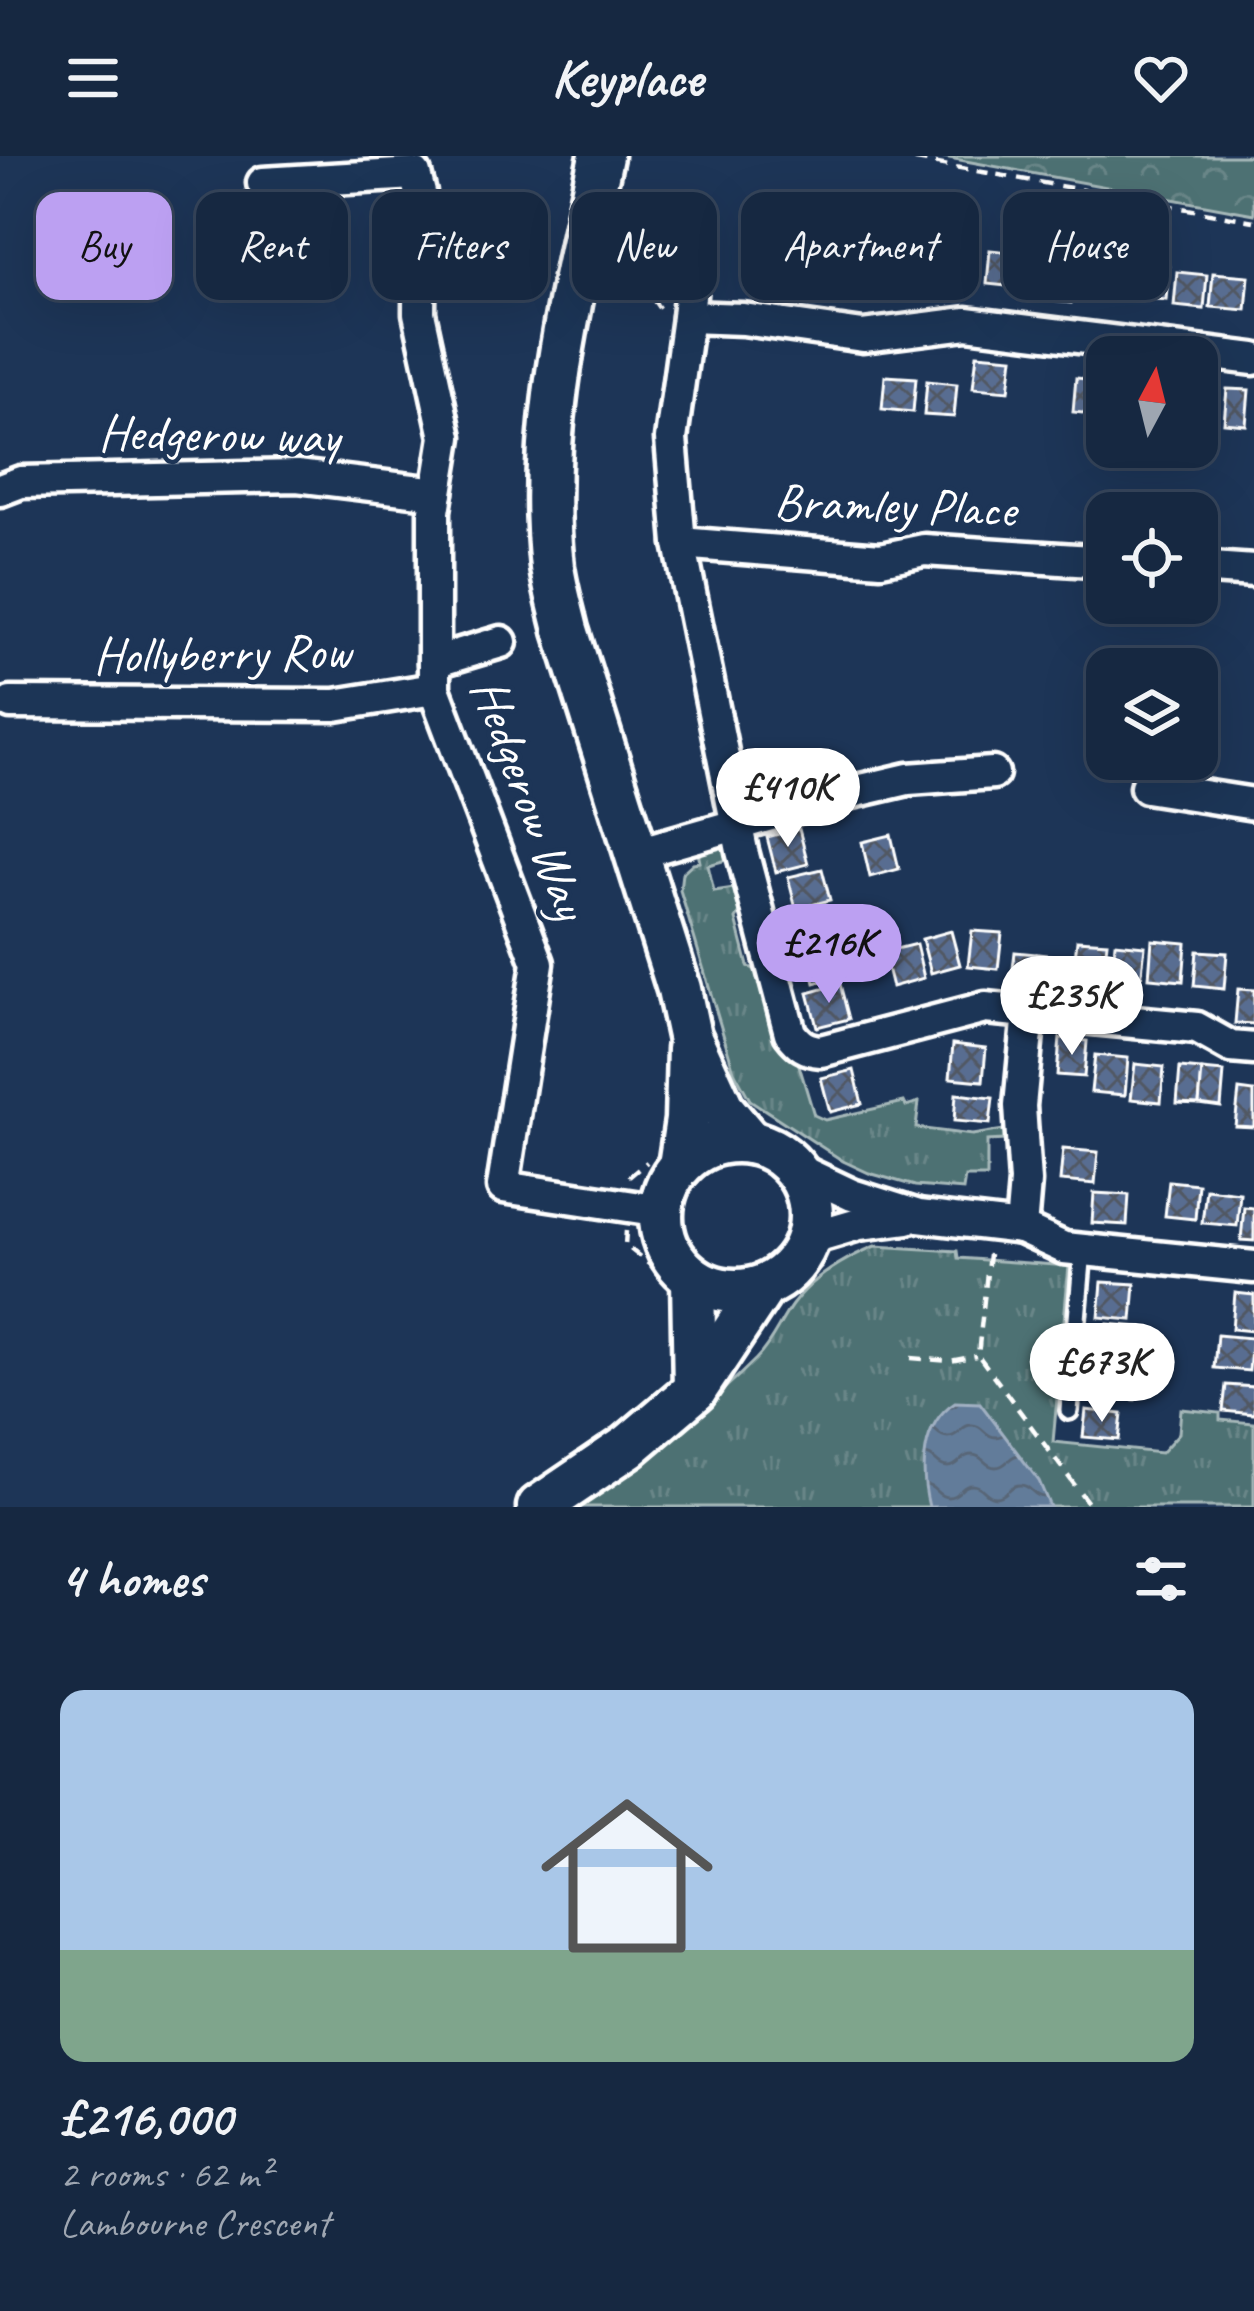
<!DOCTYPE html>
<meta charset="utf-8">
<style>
body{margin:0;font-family:Caveat,sans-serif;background:#23344c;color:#f1f3f6;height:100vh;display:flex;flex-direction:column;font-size:45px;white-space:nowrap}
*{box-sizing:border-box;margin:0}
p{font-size:39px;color:#9ea6b1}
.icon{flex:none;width:66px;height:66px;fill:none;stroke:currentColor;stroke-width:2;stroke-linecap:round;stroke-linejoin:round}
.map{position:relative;height:1351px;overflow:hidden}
.panel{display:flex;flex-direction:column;background:#162841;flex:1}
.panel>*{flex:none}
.guide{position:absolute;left:36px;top:36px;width:1182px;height:108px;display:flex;gap:24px}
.needle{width:78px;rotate:7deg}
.tools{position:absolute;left:1086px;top:180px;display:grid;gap:24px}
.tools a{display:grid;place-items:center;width:132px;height:132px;border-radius:24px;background:#162841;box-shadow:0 12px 48px #0002,0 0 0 3px #35445a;font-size:60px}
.price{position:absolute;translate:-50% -102px;padding:0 27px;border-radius:42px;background:#fff;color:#222;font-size:39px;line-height:78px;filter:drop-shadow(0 3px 6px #0008)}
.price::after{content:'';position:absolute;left:50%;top:72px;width:36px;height:27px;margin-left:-18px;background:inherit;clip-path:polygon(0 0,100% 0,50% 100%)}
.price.on{background:#bca0f2;color:#111}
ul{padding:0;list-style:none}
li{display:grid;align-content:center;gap:24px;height:636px;padding:0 60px}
li span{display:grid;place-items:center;height:372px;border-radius:24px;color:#555}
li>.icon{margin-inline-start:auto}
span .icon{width:216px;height:216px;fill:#fffc;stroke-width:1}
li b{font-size:51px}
h2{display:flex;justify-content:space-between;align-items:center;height:144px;padding:0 60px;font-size:51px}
.tag{padding:0 42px;border-radius:24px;background:#162841;box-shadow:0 12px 48px #0002,0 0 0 3px #35445a;font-size:42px;line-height:108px}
.tag.on{background:#bca0f2;color:#111}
header{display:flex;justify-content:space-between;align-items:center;height:156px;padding:0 60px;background:#162841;font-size:54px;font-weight:700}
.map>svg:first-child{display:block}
</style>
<header><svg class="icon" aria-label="menu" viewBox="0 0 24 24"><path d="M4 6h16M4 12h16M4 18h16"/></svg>Keyplace<svg class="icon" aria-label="heart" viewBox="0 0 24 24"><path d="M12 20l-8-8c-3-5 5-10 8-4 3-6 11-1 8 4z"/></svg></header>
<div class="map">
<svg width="1254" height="1351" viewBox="0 0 1254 1351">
<defs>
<pattern id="grass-tufts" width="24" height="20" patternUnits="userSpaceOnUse" patternTransform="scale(3)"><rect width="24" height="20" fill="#4e7173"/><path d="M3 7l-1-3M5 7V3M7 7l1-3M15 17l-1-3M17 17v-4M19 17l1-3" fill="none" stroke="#698688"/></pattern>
<pattern id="forest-crowns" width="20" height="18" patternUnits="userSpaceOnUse" patternTransform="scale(3)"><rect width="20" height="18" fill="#4e7173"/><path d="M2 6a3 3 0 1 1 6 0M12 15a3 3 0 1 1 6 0" fill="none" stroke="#698688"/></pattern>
<pattern id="water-waves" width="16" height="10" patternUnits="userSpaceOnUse" patternTransform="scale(3)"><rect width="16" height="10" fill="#627c9a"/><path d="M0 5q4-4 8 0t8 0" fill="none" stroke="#586677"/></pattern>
<pattern id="building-cross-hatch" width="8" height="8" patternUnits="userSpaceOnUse" patternTransform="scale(3)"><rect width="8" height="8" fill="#596d91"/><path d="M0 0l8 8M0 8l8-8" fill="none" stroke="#515864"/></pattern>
</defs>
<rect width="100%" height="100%" fill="#1d3557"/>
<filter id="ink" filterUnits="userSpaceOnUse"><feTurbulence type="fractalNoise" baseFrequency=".00833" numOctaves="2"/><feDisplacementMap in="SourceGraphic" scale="24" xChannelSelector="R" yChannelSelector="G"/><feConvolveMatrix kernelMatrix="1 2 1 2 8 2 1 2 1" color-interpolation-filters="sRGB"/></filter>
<g filter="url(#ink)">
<!-- grass -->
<g fill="url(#grass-tufts)" stroke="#a6b8b9" stroke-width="3">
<polygon points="721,691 732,697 734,702 708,709 714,735 741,731 746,747 736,763 748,810 765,819 795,896 814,959 825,964 904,946 906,950 919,946 916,972 972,979 1004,974 1005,984 987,985 987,1021 965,1021 963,1034 915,1030 869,1017 843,1005 750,944 734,915 680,734 682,717 693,707 700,706 698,697"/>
<path d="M875,1090L957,1095L958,1102L1069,1110L1053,1286L1161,1297L1179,1277L1181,1253L1220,1257V1264L1254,1267V1351H573C636,1304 700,1259 756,1203C772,1187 779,1167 792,1149C813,1121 844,1103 875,1090Z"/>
</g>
<!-- forest -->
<polygon fill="url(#forest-crowns)" stroke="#a6b8b9" stroke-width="3" points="938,0 1254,0 1254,58"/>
<!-- water -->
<path fill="url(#water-waves)" stroke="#a1b0c2" stroke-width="3" d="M955,1246L980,1247L1039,1325L1050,1351H929C920,1315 921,1268 955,1246Z"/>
<!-- building -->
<g fill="url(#building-cross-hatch)" stroke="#fff" stroke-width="3">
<polygon points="948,91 979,93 975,127 945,124"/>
<polygon points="990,94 1021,97 1017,131 987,128"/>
<polygon points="1098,106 1129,109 1126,143 1095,140"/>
<polygon points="1139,107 1169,110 1166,144 1136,141"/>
<polygon points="1038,110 1074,114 1071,147 1035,144"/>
<polygon points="1177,116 1207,119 1204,153 1174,150"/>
<polygon points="1213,117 1249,120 1246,154 1210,151"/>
<polygon points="977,198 1013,201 1009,235 973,232"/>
<polygon points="885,220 916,222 913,256 882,253"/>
<polygon points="1076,222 1106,225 1103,259 1073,256"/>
<polygon points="927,225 957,228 954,261 924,259"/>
<polygon points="1227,233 1249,234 1246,269 1224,267"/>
<polygon points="799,673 808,708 776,716 767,681"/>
<polygon points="891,679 899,713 870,721 862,686"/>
<polygon points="822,713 830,744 796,753 788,721"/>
<polygon points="835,752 842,781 808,789 801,760"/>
<polygon points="951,775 960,809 931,817 922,783"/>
<polygon points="972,775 1002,777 998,813 968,810"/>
<polygon points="1077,784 1107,786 1103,822 1073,819"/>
<polygon points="1152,784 1186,787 1183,825 1149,822"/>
<polygon points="841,786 849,818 815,827 807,795"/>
<polygon points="1115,787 1145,790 1141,825 1112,823"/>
<polygon points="916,788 924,822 892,831 883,796"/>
<polygon points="1197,795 1227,797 1224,833 1194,830"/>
<polygon points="1015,796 1037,798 1033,832 1011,830"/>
<polygon points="1037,798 1059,800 1055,835 1033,832"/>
<polygon points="840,828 849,863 817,871 808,837"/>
<polygon points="1238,833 1254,834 1254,868 1235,867"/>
<polygon points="1060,882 1087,885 1084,921 1057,919"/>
<polygon points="953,888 986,892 983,925 950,922"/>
<polygon points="1095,899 1128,902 1125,939 1091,936"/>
<polygon points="1135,908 1164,911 1161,946 1131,943"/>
<polygon points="1180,912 1202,914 1199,948 1177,947"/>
<polygon points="854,914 862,948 830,956 821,922"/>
<polygon points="1202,914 1224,916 1221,951 1199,948"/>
<polygon points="1239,934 1254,936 1254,971 1235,970"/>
<polygon points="956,938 993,942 990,968 954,965"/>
<polygon points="1063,993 1098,996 1095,1028 1060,1025"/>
<polygon points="1169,1025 1198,1028 1195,1063 1165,1060"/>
<polygon points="1206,1033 1240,1037 1237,1070 1202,1067"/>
<polygon points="1094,1037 1129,1039 1127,1069 1092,1067"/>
<polygon points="1244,1051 1254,1052 1254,1085 1241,1084"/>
<polygon points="1102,1126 1135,1128 1132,1164 1099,1161"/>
<polygon points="1235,1137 1254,1139 1254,1175 1232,1173"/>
<polygon points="1108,1168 1142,1171 1139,1205 1105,1201"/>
<polygon points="1217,1179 1252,1182 1249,1215 1214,1212"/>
<polygon points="1103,1208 1138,1211 1135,1244 1100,1241"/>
<polygon points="1226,1229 1254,1231 1254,1258 1223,1255"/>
<polygon points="1086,1254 1122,1258 1119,1284 1083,1281"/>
</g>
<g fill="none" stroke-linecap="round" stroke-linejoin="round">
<!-- lane casing -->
<g stroke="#fff" stroke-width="24">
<polyline id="lane" points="1069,1255 1083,1094"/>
</g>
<!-- street casing -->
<g stroke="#fff" stroke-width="39">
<g id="street">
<polyline points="263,27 415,18 420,37 419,157 446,281 434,355 434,533 538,807 503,1031 661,1055"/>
<polyline points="688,161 698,56"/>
<polyline points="0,334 21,326 297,320 437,337"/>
<polyline points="680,387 881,403 924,394 1107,406"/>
<polyline points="1197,411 1254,415"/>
<polyline points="434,506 501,486"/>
<polyline points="11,547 335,549 434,533"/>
<polyline points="1146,631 1254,648"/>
<polyline points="638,697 844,638 908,623 993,617"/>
<polyline points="1029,856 1197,872 1231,891 1254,893"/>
<polyline points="795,1012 852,1039 919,1060 1021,1072 1064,1092 1254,1111"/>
<path d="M1021,1072L1025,1026L1020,950L1029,856L985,852L821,895C806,894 799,889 790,877L742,695L680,387L671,283L688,161L743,163L863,180L967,167L1254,203"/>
<polyline points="808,1083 859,1068 907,1062"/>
</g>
</g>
<!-- secondary casing -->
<g stroke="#fff" stroke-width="51">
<g id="secondary">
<path d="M601,0C573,136 536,271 552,411C555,432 561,453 566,474L679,833L689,880L723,954L750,986"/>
<circle cx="736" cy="1060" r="75"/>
<polyline points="680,1010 687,964 689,893"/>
<polyline points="693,1122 695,1234"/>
<polyline points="539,1351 629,1290 695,1234 764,1130"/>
</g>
</g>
<!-- path -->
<g stroke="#fff" stroke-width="4.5" stroke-dasharray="12 9" stroke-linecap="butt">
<polyline points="894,0 1254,65"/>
<polyline points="617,90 661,155"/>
<polyline points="629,1021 647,1006"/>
<polyline points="626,1075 625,1089 654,1112 658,1120"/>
<polyline points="989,1098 978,1199 1091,1351"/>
<polyline points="797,1133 824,1108"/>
<polyline points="911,1202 950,1205 976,1200"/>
</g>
<!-- lane -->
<use href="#lane" stroke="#1d3557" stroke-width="15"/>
<!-- street -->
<use href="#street" stroke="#1d3557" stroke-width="30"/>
<!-- secondary -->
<use href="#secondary" stroke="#1d3557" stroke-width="42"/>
</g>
</g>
<g text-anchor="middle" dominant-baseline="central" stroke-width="9" stroke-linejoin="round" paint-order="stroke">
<!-- street labels -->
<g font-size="51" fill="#fff" stroke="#1d3557">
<text transform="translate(219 278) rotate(1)">Hedgerow way</text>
<text transform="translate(895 349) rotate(2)">Bramley Place</text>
<text transform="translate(222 497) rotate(-1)">Hollyberry Row</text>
<text transform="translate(530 642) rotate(70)">Hedgerow Way</text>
</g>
</g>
</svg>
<div class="tools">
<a><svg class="needle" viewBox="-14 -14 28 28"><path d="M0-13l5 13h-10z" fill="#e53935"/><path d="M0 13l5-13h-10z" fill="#9ea6b1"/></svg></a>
<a><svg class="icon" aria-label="locate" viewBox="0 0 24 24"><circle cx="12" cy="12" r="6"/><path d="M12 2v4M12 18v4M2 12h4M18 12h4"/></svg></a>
<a><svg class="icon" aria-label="layers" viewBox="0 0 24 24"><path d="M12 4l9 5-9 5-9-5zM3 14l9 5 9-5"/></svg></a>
</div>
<b class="price" style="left:788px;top:694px">£410K</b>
<b class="price on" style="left:829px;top:850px">£216K</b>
<b class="price" style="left:1072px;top:902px">£235K</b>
<b class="price" style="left:1102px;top:1269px">£673K</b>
<div class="guide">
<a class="tag on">Buy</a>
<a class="tag">Rent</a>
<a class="tag">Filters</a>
<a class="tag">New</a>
<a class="tag">Apartment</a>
<a class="tag">House</a>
</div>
</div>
<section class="panel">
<h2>4 homes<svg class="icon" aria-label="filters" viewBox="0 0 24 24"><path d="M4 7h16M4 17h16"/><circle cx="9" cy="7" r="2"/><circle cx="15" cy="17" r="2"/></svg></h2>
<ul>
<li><span style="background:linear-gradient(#a9c7e8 70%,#7fa58c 0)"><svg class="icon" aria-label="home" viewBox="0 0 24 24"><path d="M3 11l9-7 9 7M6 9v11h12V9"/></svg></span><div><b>£216,000</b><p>2 rooms · 62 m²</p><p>Lambourne Crescent</p></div></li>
</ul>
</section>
